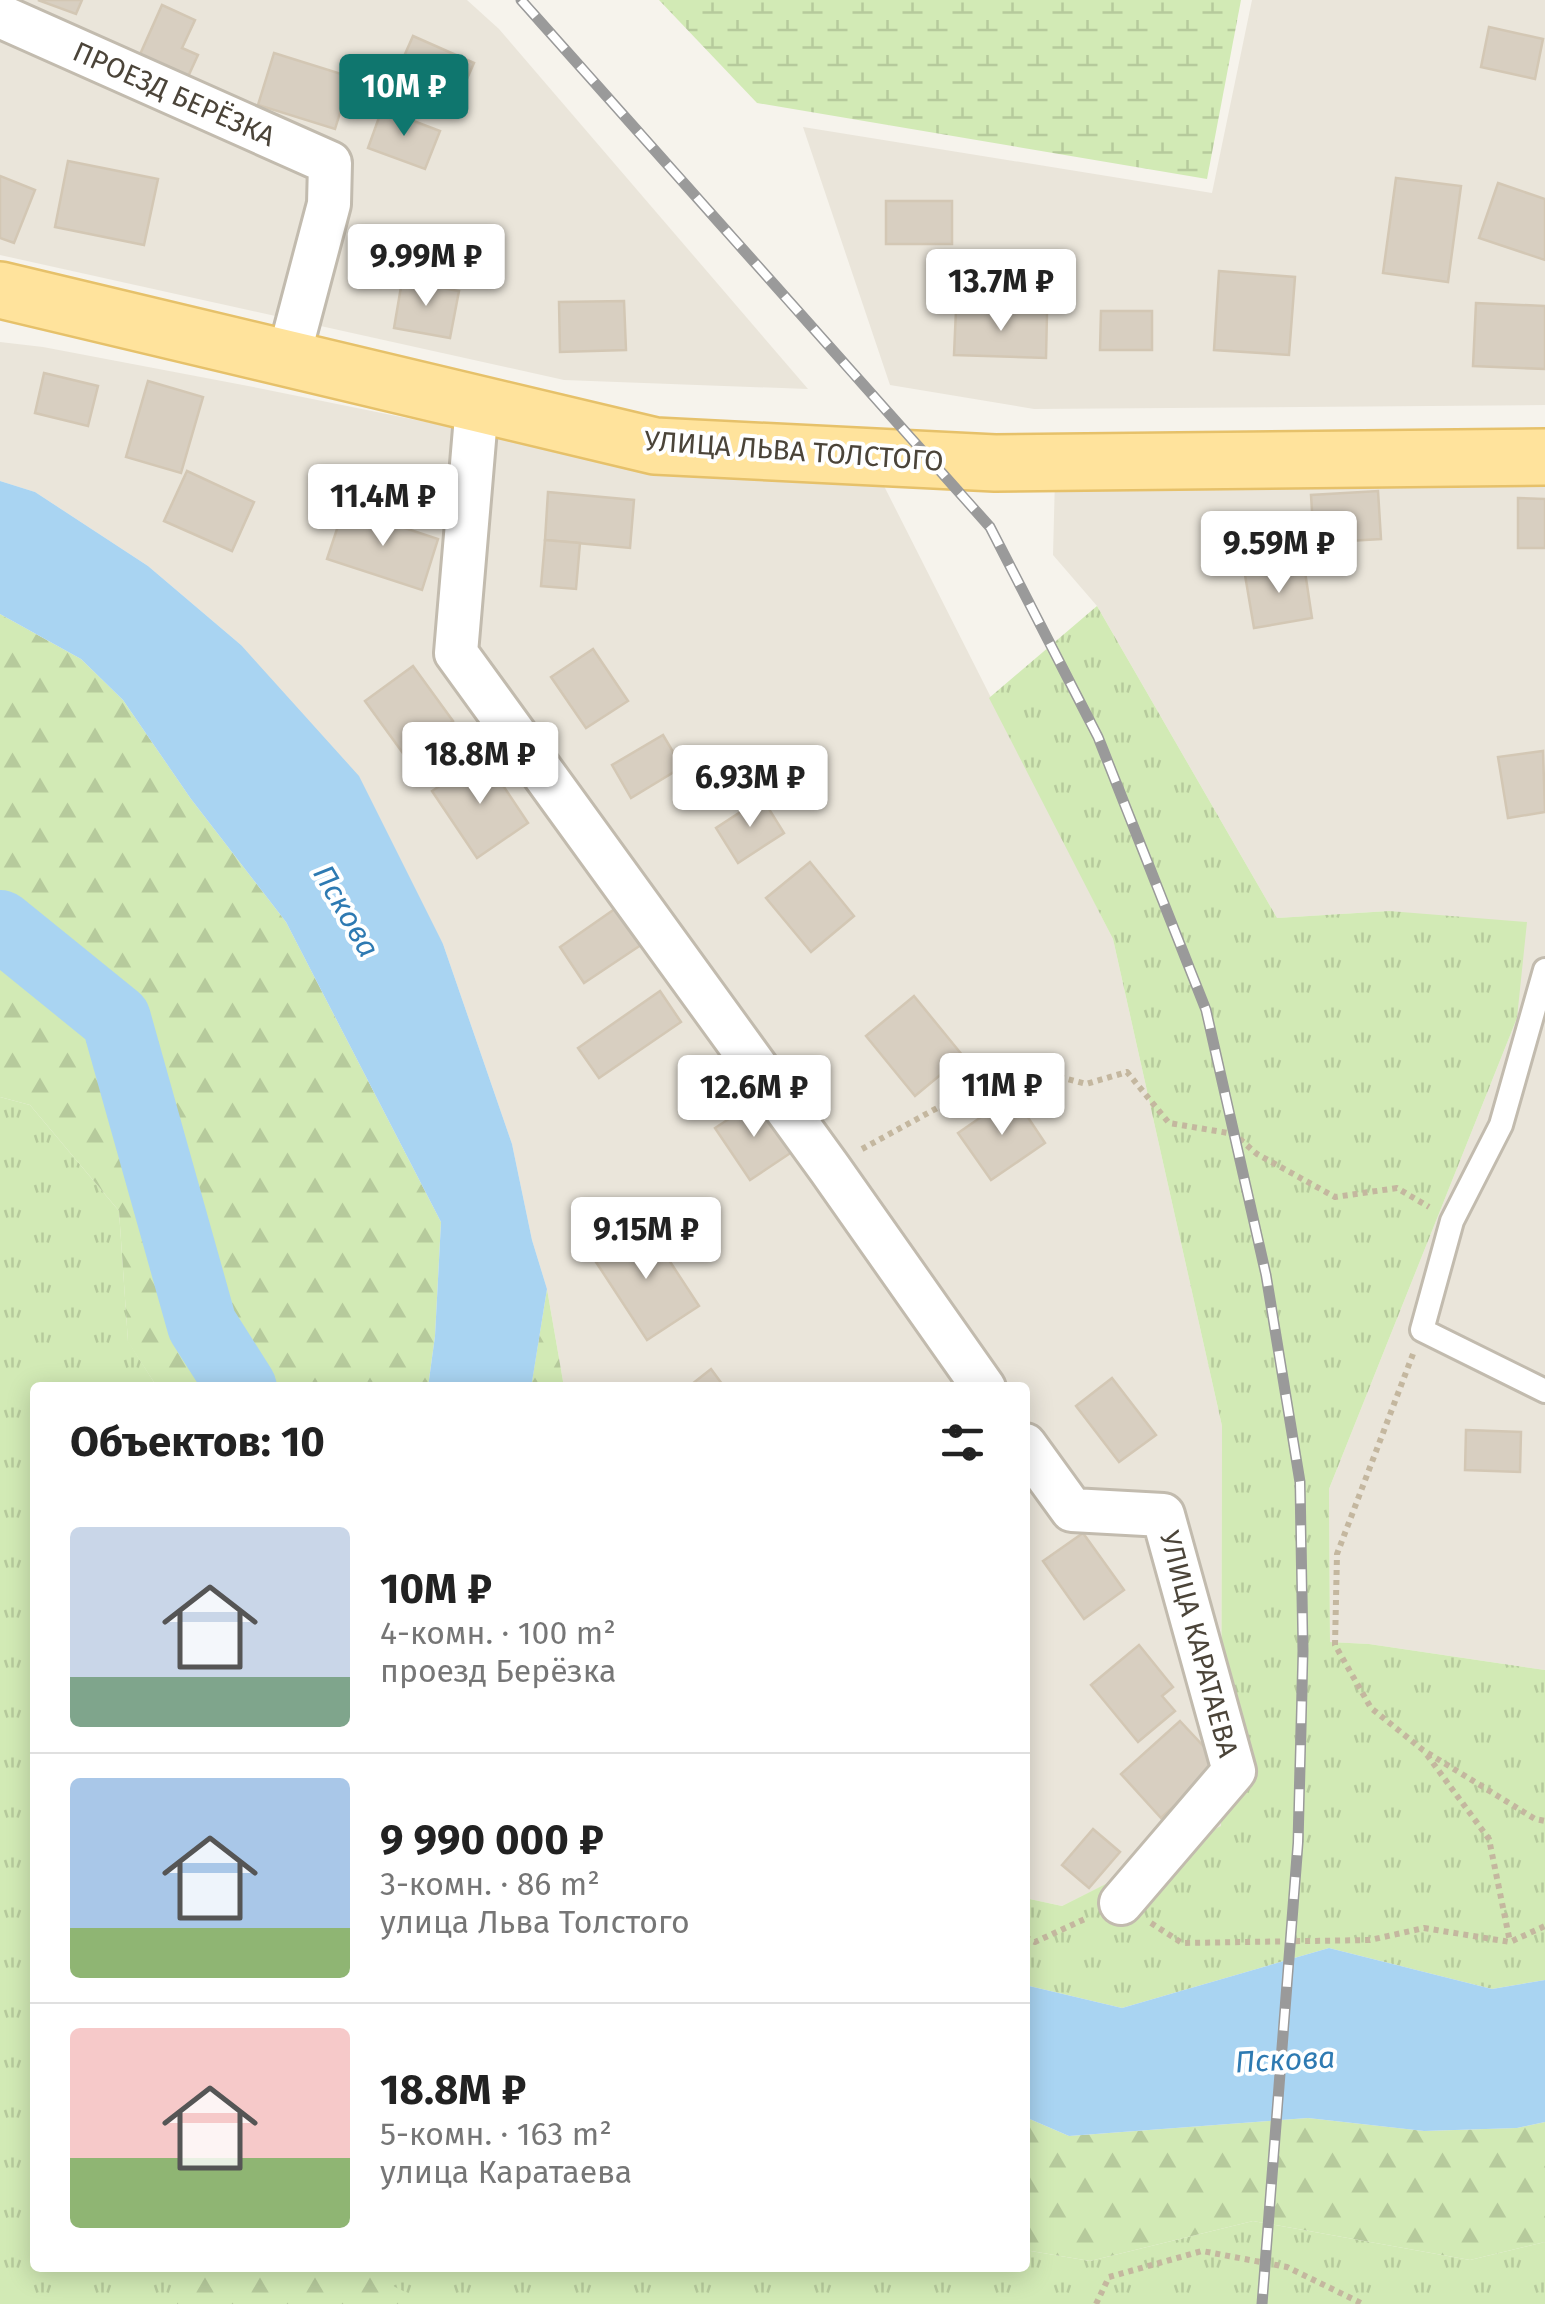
<!DOCTYPE html>
<html lang="ru">
<meta charset="utf-8">
<style>
body{margin:0;font-family:"Fira Sans",sans-serif;background:#f6f6f6;color:#222;height:100vh;display:flex;flex-direction:column;font-size:38px;white-space:nowrap}
*{box-sizing:border-box;margin:0}
p{font-size:32px;color:#767676}
.icon{flex:none;width:55px;height:55px;fill:none;stroke:currentColor;stroke-width:2;stroke-linecap:round;stroke-linejoin:round}
.map{position:relative;flex:1;overflow:hidden}
.drawer{position:absolute;left:30px;top:1382px;width:1000px;height:890px;display:flex;flex-direction:column;background:#fff;border-radius:10px;box-shadow:0 5px 25px #0003}
.drawer>*{flex:none}
.price{position:absolute;translate:-50% -85px;padding:0 22px;border-radius:10px;background:#fff;color:#222;font-size:32px;line-height:65px;filter:drop-shadow(0 2px 5px #0008)}
.price::after{content:'';position:absolute;left:50%;top:60px;width:30px;height:22px;margin-left:-15px;background:inherit;clip-path:polygon(0 0,100% 0,50% 100%)}
.price.on{background:#0f766e;color:#fff}
ul{padding:0;list-style:none}
li{display:flex;align-items:center;gap:30px;height:250px;padding:0 40px}
li+li{border-top:2px solid #e0e0e0}
li span{display:grid;place-items:center;flex:none;width:280px;height:200px;border-radius:10px;color:#555}
li>.icon{margin-inline-start:auto}
span .icon{width:120px;height:120px;fill:#fffc;stroke-width:1}
li b{font-size:42px}
h2{display:flex;justify-content:space-between;align-items:center;height:120px;padding:0 40px;font-size:42px}
.map>svg:first-child{display:block}
</style>
<div class="map">
<svg width="1545" height="2304" viewBox="0 0 1545 2304">
<defs>
<pattern id="grass-tufts" width="24" height="20" patternUnits="userSpaceOnUse" patternTransform="scale(2.5)"><rect width="24" height="20" fill="#d2eab5"/><path d="M3 7l-1-3M5 7V3M7 7l1-3M15 17l-1-3M17 17v-4M19 17l1-3" fill="none" stroke="#b6ca9c"/></pattern>
<pattern id="forest-firs" width="22" height="20" patternUnits="userSpaceOnUse" patternTransform="scale(2.5)"><rect width="22" height="20" fill="#d2eab5"/><path d="M5 1l3.5 6h-7zM16 11l3.5 6h-7z" fill="#b6ca9c"/></pattern>
<pattern id="wetland-marsh" width="20" height="14" patternUnits="userSpaceOnUse" patternTransform="scale(2.5)"><rect width="20" height="14" fill="#d2eab5"/><path d="M1 5h8M5 5V1M11 12h8M15 12V8" fill="none" stroke="#b6ca9c"/></pattern>
</defs>
<rect width="100%" height="100%" fill="#f6f3ec"/>
<!-- residential -->
<g fill="#eae5da">
<polygon points="0,0 467,0 499,29 808,389 564,380 0,255"/>
<polygon points="1252,0 1545,0 1545,405 1034,409 890,385 803,127 1212,193"/>
<polygon points="0,342 43,347 258,388 644,466 881,480 1113,939 1222,1426 1221,1827 1062,1906 1025,1898 1025,1388 564,1387 547,1289 532,1240 512,1144 443,944 241,645 148,566 35,492 0,481"/>
<polygon points="1545,474 1545,1670 1369,1644 1330,1642 1329,1489 1517,1018 1389,911 1277,918 1097,606 1053,555 1055,478"/>
</g>
<!-- grass -->
<g fill="url(#grass-tufts)">
<polygon points="1097,606 1277,918 1389,911 1527,922 1517,1018 1329,1489 1330,1642 1369,1644 1545,1670 1545,1980 1492,1989 1329,1948 1122,2008 1025,1985 1025,1898 1062,1906 1221,1826 1222,1426 1113,939 989,698"/>
<polygon points="0,1097 30,1105 119,1211 128,1341 157,1387 35,1388 35,2268 1025,2268 1025,2250 1090,2261 1253,2221 1470,2260 1545,2242 1545,2304 0,2304"/>
</g>
<!-- forest -->
<g fill="url(#forest-firs)">
<polygon points="0,614 81,659 123,700 191,799 286,922 441,1222 435,1336 428,1387 157,1387 128,1342 119,1211 30,1105 0,1097"/>
<polygon points="547,1289 564,1387 517,1388 532,1381"/>
<polygon points="1025,2117 1069,2136 1308,2118 1424,2131 1517,2128 1545,2122 1545,2242 1470,2260 1253,2221 1090,2261 1025,2250"/>
<polygon points="188,2268 356,2268 430,2304 177,2304 176,2278"/>
</g>
<!-- wetland -->
<polygon fill="url(#wetland-marsh)" points="659,0 1241,0 1207,179 757,103"/>
<!-- water -->
<g fill="#a9d4f2">
<polygon points="0,481 35,492 148,566 241,645 359,776 443,944 512,1144 532,1240 547,1289 532,1382 517,1387 428,1387 435,1336 441,1222 286,922 191,799 123,700 81,659 0,614"/>
<polygon points="1329,1948 1492,1989 1545,1980 1545,2122 1517,2128 1424,2131 1308,2118 1069,2136 1025,2117 1025,1985 1122,2008"/>
</g>
<g fill="none" stroke-linecap="round" stroke-linejoin="round">
<!-- river -->
<polyline stroke="#a9d4f2" stroke-width="70" points="0,925 116,1019 202,1325 242,1388"/>
</g>
<!-- building -->
<g fill="#d8cfc1" stroke="#d3c7b4" stroke-width="2.5">
<polygon points="38,0 82,0 76,14"/>
<polygon points="162,5 195,20 182,48 198,55 186,81 138,59"/>
<polygon points="1489,27 1543,39 1535,79 1481,67"/>
<polygon points="413,36 474,63 455,106 394,79"/>
<polygon points="274,53 351,77 335,129 258,105"/>
<polygon points="382,109 440,131 425,169 368,148"/>
<polygon points="68,161 158,179 144,245 55,227"/>
<polygon points="0,176 35,190 14,243 0,238"/>
<polygon points="1396,178 1461,186 1448,282 1383,273"/>
<polygon points="1498,183 1545,199 1545,260 1479,238"/>
<rect x="886" y="201" width="66" height="43"/>
<polygon points="1219,271 1295,277 1289,355 1214,350"/>
<polygon points="402,281 459,291 450,338 394,328"/>
<polygon points="624,301 626,350 560,352 559,302"/>
<polygon points="1476,303 1545,306 1545,369 1473,366"/>
<polygon points="956,310 1047,313 1046,358 954,355"/>
<polygon points="1101,311 1152,311 1152,350 1100,350"/>
<polygon points="44,373 98,386 88,426 35,413"/>
<polygon points="148,381 203,397 181,473 126,457"/>
<polygon points="187,471 254,502 232,551 164,521"/>
<polygon points="1378,491 1381,539 1314,543 1311,495"/>
<polygon points="548,492 634,500 630,548 545,540"/>
<polygon points="1518,498 1545,499 1545,548 1518,548"/>
<polygon points="344,508 438,539 422,590 327,559"/>
<polygon points="545,540 580,543 576,589 541,586"/>
<polygon points="1304,565 1312,618 1254,628 1245,575"/>
<polygon points="593,649 628,701 586,728 551,677"/>
<polygon points="413,666 453,721 405,756 365,701"/>
<polygon points="663,735 682,767 631,798 612,765"/>
<polygon points="1543,751 1545,812 1508,818 1498,757"/>
<polygon points="484,757 528,823 477,858 432,791"/>
<polygon points="762,798 784,833 738,863 716,828"/>
<polygon points="810,862 854,916 811,952 766,898"/>
<polygon points="619,906 644,943 584,983 560,947"/>
<polygon points="660,991 681,1022 599,1078 578,1048"/>
<polygon points="914,996 963,1056 915,1096 866,1036"/>
<polygon points="1013,1095 1045,1143 991,1180 958,1133"/>
<polygon points="758,1100 792,1152 750,1180 715,1128"/>
<polygon points="646,1225 699,1306 647,1340 594,1259"/>
<polygon points="711,1369 725,1388 687,1388"/>
<polygon points="1112,1378 1156,1435 1119,1462 1076,1406"/>
<polygon points="1466,1430 1521,1432 1520,1472 1465,1470"/>
<polygon points="1083,1533 1124,1590 1084,1619 1043,1561"/>
<polygon points="1139,1645 1173,1687 1162,1696 1175,1711 1138,1742 1091,1685"/>
<polygon points="1180,1721 1220,1764 1161,1818 1121,1774"/>
<polygon points="1093,1829 1120,1852 1089,1888 1062,1865"/>
</g>
<g fill="none" stroke-linecap="round" stroke-linejoin="round">
<!-- lane casing -->
<g stroke="#c2bbae" stroke-width="28">
<polyline id="lane" points="1545,970 1501,1125 1452,1221 1422,1330 1545,1391"/>
</g>
<!-- street casing -->
<g stroke="#c2bbae" stroke-width="48">
<g id="street">
<polyline points="0,16 330,163 329,204 288,359"/>
<polyline points="477,405 456,653 830,1169 984,1388"/>
<polyline points="1025,1445 1072,1510 1163,1515 1234,1771 1121,1903"/>
</g>
</g>
<!-- primary casing -->
<g stroke="#e6c16a" stroke-width="60">
<polyline id="primary" points="0,290 655,446 995,463 1545,457"/>
</g>
<!-- path -->
<g stroke="#c4b79f" stroke-width="6" stroke-dasharray="5 5" stroke-linecap="butt">
<polyline points="862,1149 1016,1065 1086,1084 1127,1072 1169,1123 1234,1134 1257,1154 1335,1197 1397,1188 1429,1207"/>
<polyline points="1413,1354 1337,1554 1335,1645 1371,1708 1423,1750 1535,1819 1545,1821"/>
<polyline points="1427,1755 1489,1839 1510,1942"/>
<polyline points="1151,1923 1182,1943 1370,1940 1424,1928 1510,1942 1545,1926"/>
<polyline points="1025,1937 1035,1942 1087,1918"/>
<polyline points="1096,2304 1109,2277 1202,2251 1287,2267 1363,2304"/>
</g>
<!-- lane -->
<use href="#lane" stroke="#fff" stroke-width="22"/>
<!-- street -->
<use href="#street" stroke="#fff" stroke-width="42"/>
<!-- primary -->
<use href="#primary" stroke="#ffe39c" stroke-width="55"/>
<!-- rail casing -->
<g stroke="#9a9a9a" stroke-width="11">
<polyline id="rail" points="521,0 990,527 1098,737 1206,1010 1266,1275 1300,1482 1303,1651 1298,1843 1262,2304"/>
</g>
<!-- rail -->
<use href="#rail" stroke="#fff" stroke-width="8" stroke-dasharray="22" stroke-linecap="butt"/>
</g>
<g text-anchor="middle" dominant-baseline="central" stroke-width="8" stroke-linejoin="round" paint-order="stroke">
<!-- street labels -->
<g font-size="28" fill="#4b4439" stroke="#fff">
<text transform="translate(174 94) rotate(24)">ПРОЕЗД БЕРЁЗКА</text>
<text transform="translate(794 451) rotate(4)">УЛИЦА ЛЬВА ТОЛСТОГО</text>
<text transform="translate(1199 1644) rotate(75)">УЛИЦА КАРАТАЕВА</text>
</g>
<!-- water labels -->
<g font-size="30" font-style="italic" fill="#2e7ab2" stroke="#fff">
<text transform="translate(346 911) rotate(60)">Пскова</text>
<text transform="translate(1285 2060) rotate(-3)">Пскова</text>
</g>
</g>
</svg>
<b class="price on" style="left:404px;top:139px">10M ₽</b>
<b class="price" style="left:426px;top:309px">9.99M ₽</b>
<b class="price" style="left:1001px;top:334px">13.7M ₽</b>
<b class="price" style="left:383px;top:549px">11.4M ₽</b>
<b class="price" style="left:1279px;top:596px">9.59M ₽</b>
<b class="price" style="left:480px;top:807px">18.8M ₽</b>
<b class="price" style="left:750px;top:830px">6.93M ₽</b>
<b class="price" style="left:1002px;top:1138px">11M ₽</b>
<b class="price" style="left:754px;top:1140px">12.6M ₽</b>
<b class="price" style="left:646px;top:1282px">9.15M ₽</b>
<section class="drawer">
<h2>Объектов: 10<svg class="icon" aria-label="filters" viewBox="0 0 24 24"><path d="M4 7h16M4 17h16"/><circle cx="9" cy="7" r="2"/><circle cx="15" cy="17" r="2"/></svg></h2>
<ul>
<li><span style="background:linear-gradient(#c9d6e8 75%,#7fa58c 0)"><svg class="icon" aria-label="home" viewBox="0 0 24 24"><path d="M3 11l9-7 9 7M6 9v11h12V9"/></svg></span><div><b>10M ₽</b><p>4-комн. · 100 m²</p><p>проезд Берёзка</p></div></li>
<li><span style="background:linear-gradient(#a9c7e8 75%,#8fb573 0)"><svg class="icon" aria-label="home" viewBox="0 0 24 24"><path d="M3 11l9-7 9 7M6 9v11h12V9"/></svg></span><div><b>9 990 000 ₽</b><p>3-комн. · 86 m²</p><p>улица Льва Толстого</p></div></li>
<li><span style="background:linear-gradient(#f6c9c9 65%,#8fb573 0)"><svg class="icon" aria-label="home" viewBox="0 0 24 24"><path d="M3 11l9-7 9 7M6 9v11h12V9"/></svg></span><div><b>18.8M ₽</b><p>5-комн. · 163 m²</p><p>улица Каратаева</p></div></li>
</ul>
</section>
</div>
